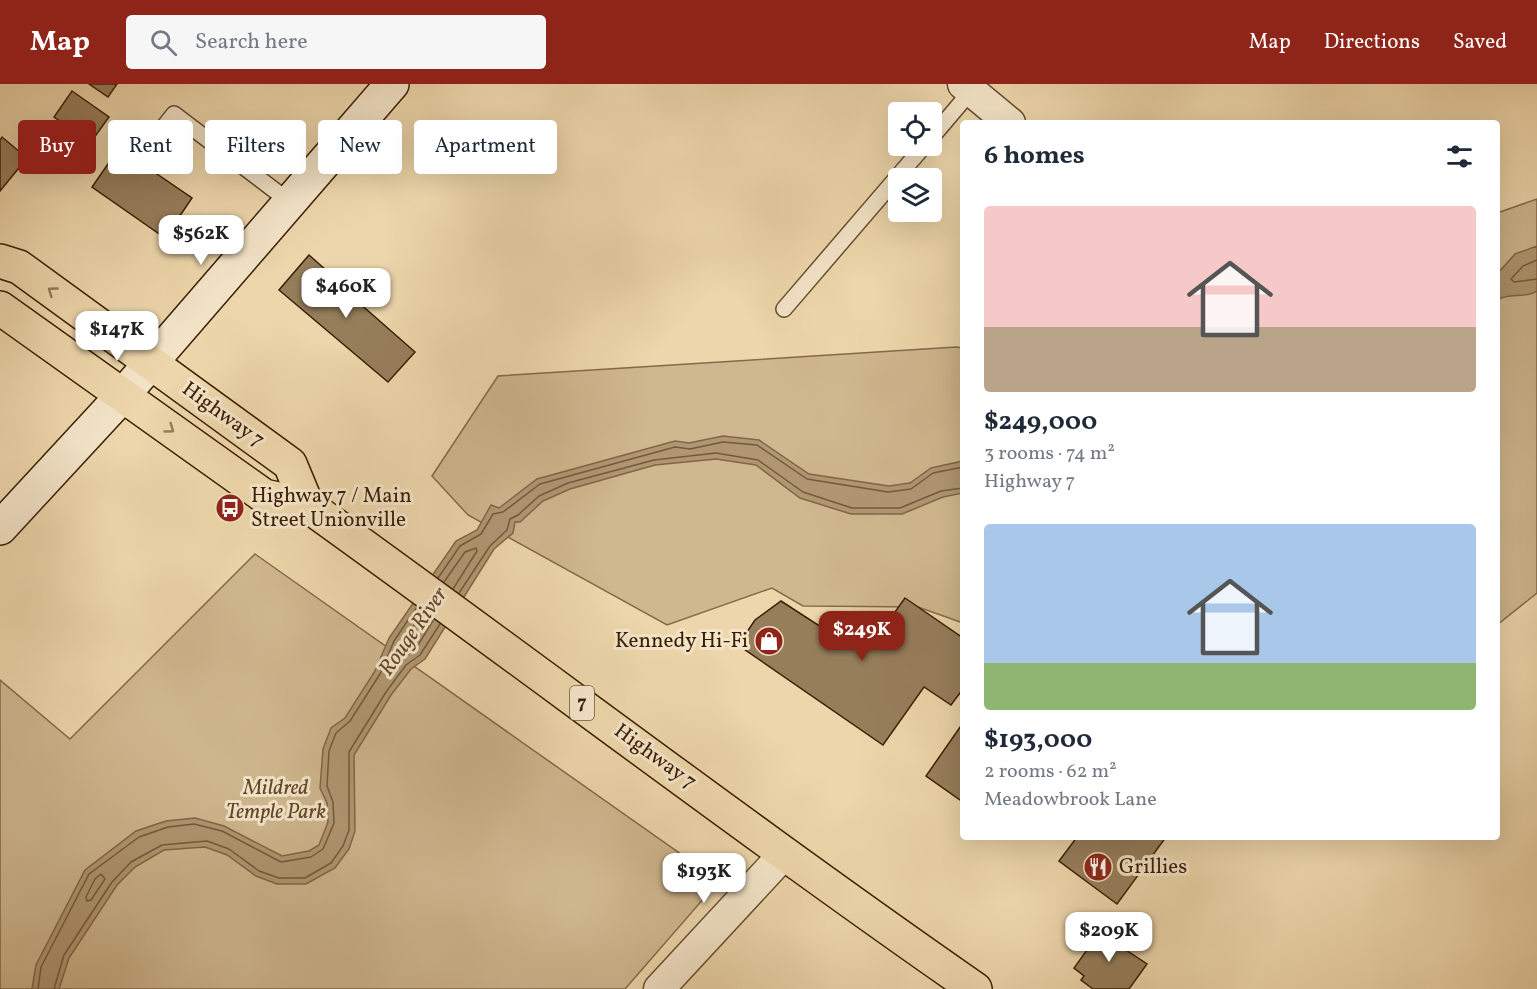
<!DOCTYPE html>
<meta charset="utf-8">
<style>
body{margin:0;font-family:Vollkorn,serif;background:#f6f6f7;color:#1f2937;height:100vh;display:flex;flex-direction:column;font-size:22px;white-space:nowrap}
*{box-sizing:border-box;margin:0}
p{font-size:20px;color:#747a83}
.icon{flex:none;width:33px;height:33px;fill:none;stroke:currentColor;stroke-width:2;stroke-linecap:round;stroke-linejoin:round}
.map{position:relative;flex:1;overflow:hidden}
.details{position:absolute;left:960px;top:36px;width:540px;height:720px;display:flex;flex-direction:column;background:#fff;border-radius:6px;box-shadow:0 6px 24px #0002}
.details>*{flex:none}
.banner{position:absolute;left:18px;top:36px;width:570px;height:54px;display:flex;gap:12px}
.controls{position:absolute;left:888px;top:18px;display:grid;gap:12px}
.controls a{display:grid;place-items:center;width:54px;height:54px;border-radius:6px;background:#fff;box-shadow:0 6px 24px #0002;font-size:30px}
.price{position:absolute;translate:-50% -51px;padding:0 14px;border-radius:12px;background:#fff;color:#222;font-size:20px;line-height:39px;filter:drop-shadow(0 2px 3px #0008)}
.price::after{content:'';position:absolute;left:50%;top:36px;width:18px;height:14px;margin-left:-9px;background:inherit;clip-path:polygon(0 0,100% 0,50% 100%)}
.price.selected{background:#8f2418;color:#fff}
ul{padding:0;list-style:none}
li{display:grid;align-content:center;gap:12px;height:318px;padding:0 24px}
li span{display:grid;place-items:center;height:186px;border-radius:6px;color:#555}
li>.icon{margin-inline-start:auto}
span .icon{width:108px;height:108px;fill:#fffc;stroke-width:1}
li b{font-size:26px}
h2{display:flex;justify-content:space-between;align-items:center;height:72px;padding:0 24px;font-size:26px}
.chip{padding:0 21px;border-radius:6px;background:#fff;box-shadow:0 6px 24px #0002;font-size:21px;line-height:54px}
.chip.selected{background:#8f2418;color:#fff}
header{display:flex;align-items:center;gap:36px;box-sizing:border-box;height:84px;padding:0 30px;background:#8f2418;color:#fff}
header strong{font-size:28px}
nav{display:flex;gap:33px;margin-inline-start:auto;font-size:21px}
.search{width:420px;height:54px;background:#f6f6f7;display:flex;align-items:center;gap:15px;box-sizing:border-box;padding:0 21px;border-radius:6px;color:#747a83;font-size:22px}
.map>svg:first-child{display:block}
</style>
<header>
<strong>Map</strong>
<div class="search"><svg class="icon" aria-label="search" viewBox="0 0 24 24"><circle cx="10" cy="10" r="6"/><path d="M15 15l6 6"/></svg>Search here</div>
<nav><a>Map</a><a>Directions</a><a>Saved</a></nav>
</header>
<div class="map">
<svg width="1537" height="905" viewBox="0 0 1537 905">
<rect width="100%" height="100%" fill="#edd6ab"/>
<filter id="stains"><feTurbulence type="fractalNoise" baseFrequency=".00333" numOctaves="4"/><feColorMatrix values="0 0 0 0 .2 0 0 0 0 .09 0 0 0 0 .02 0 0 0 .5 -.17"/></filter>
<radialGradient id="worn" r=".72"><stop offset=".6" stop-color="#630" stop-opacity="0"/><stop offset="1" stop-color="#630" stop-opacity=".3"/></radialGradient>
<!-- green -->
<g fill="#cfb78f" stroke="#846a4a" stroke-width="1.5">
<polygon points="1537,115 1537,509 1497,541 1497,129"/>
<polygon points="956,263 963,264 963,539 918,523 803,522 772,504 667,541 468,431 432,392 498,292"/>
<polygon points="255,470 719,797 625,905 0,905 0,596 70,655"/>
</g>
<!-- water -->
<g fill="#b09772" stroke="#816746" stroke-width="1.5">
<path d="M1537,162V207C1525,215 1509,208 1497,216V190L1515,170Z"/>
<polygon points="723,352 759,356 809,390 889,402 910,399 931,384 963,377 963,409 943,413 902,430 851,430 800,414 756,381 716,375 655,381 570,405 543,417 520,438 515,438 513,449 494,465 425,575 411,585 391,611 354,671 355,747 349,765 335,784 306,800 277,800 256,792 227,771 205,763 164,766 135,783 117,801 69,874 59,905 32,905 36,881 85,786 136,747 166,737 195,734 224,742 282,772 309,767 319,761 328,738 327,719 320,704 323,665 331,644 345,634 375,587 389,554 456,457 477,446 491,421 499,424 537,395 675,357 689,359"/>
</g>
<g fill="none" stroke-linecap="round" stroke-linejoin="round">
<!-- shore -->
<g stroke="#755a3b" stroke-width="1.5">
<polyline points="1537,176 1523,182 1511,195 1514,198 1537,195"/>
<polyline points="438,494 460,462 481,450 493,430 503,428 540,400 675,363 690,365 723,358 757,361 807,395 888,408 911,405 933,389 963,383"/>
<polyline points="444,498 465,468 476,464 477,467 453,505"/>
<polyline points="459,509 490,462 507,446 510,435 518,431 539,412 568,399 654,376 716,369 758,376 803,408 852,424 900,424 941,407 963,404"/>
<polyline points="423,528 401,561 395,578 415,566 434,535"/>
<polygon points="101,790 105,795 91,816 87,817 86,813 95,795"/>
<polyline points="38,905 41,883 89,790 139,753 168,743 194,740 222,747 281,778 311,773 323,765 334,739 333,718 327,702 329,667 336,649 350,637 380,590 394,557 417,523"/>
<polyline points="54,905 64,871 112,798 131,778 162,761 207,757 229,765 259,787 279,794 305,794 331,779 343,762 349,746 349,668 386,608 406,581 420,571 440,540"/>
</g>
</g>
<!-- building -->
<g fill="#977e5b" stroke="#3a1e04" stroke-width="1.5">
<polygon points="89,0 117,0 108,13"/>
<polygon points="72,7 109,33 91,58 54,33"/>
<polygon points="2,53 27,74 0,107 0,56"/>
<polygon points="119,64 192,114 165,154 92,103"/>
<polygon points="309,171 335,194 333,196 415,268 388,298 279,206"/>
<polygon points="905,514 963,554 963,605 951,621 924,603 883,661 738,561 755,536 781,517 821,543 868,536 876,541 883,531 890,535"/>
<polygon points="963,639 963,718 926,692"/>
<polygon points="1077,753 1166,753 1117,820 1059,777"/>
<polygon points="1105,841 1125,855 1120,862 1147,880 1129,905 1093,905 1081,896 1084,892 1074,884"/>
</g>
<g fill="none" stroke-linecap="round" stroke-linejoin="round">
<!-- service casing -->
<g stroke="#674c2e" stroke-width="18">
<g id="service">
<polyline points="932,53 971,7"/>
<polyline points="154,55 174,30 290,118"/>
<polyline points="784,225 924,62"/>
</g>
</g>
<!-- minor casing -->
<g stroke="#674c2e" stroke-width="33">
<g id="minor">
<polyline points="963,0 1010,39"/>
<polyline points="659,905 785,769"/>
</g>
</g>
<!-- secondary casing -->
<g stroke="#3a1e04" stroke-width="36">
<polyline id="secondary" points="0,444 123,311 392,0"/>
</g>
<!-- primary casing -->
<g stroke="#3a1e04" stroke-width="36">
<g id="primary">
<polyline points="0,177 19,183 290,380 307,421"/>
<path d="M0,224L264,412L307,421C530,581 749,748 975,905"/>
</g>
</g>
<!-- service -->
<use href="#service" stroke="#f3e4c8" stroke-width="15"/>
<!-- minor -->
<use href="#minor" stroke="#f3e4c8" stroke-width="30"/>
<!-- secondary -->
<use href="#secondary" stroke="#f3e4c8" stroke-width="33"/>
<!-- primary -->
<use href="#primary" stroke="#edd6ab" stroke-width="33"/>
</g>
<!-- one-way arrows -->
<defs><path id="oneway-chevron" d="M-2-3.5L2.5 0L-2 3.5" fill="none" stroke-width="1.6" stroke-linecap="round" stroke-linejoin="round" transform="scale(1.5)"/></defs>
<g stroke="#947a58">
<use href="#oneway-chevron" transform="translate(52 207) rotate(-144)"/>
<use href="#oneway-chevron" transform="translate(170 345) rotate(36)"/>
</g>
<!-- icons -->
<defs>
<g id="bus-disc" transform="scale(1.5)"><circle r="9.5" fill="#8f2418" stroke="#f3e4c8"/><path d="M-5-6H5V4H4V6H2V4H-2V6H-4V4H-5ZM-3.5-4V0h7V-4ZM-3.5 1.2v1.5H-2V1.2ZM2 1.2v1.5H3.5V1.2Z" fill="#fff"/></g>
<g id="shop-disc" transform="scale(1.5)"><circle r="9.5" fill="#8f2418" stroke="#f3e4c8"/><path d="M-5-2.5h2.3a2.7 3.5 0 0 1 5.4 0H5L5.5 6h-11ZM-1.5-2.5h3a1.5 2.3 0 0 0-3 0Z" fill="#fff"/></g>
<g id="restaurant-disc" transform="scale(1.5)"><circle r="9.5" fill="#8f2418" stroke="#f3e4c8"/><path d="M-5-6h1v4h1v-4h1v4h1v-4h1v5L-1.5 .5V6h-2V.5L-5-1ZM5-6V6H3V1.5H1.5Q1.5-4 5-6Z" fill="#fff"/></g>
</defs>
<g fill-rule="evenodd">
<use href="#bus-disc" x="230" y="424"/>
<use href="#shop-disc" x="769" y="557"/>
<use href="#restaurant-disc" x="1098" y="783"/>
</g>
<g text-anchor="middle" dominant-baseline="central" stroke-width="6" stroke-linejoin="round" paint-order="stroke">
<!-- shield labels -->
<rect fill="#f3e4c8" stroke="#72593f" stroke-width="1.5" x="570" y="602" width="24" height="34" rx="4.5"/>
<g font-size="20" font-weight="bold" fill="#3a1e04">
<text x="582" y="619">7</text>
</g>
<!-- street labels -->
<g font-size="21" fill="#3a1e04" stroke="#f3e4c8">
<text transform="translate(223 331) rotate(36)">Highway 7</text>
<text transform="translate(655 673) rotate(36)">Highway 7</text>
</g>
<!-- poi labels -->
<g font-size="21" fill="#3a1e04" stroke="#f3e4c8" text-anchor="start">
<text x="251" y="412">Highway 7 / Main<tspan x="251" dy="24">Street Unionville</tspan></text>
<text x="748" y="557" text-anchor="end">Kennedy Hi-Fi</text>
<text x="1119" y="783">Grillies</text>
</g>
<!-- park labels -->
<g font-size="21" font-style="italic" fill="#5f4427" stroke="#f3e4c8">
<text x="276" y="704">Mildred<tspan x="276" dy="24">Temple Park</tspan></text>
</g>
<!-- water labels -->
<g font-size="22" font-style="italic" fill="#63482a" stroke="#f3e4c8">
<text transform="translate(414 548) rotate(-55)">Rouge River</text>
</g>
</g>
<rect width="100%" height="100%" filter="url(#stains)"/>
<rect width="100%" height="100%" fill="url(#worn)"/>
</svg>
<div class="controls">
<a><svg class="icon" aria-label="locate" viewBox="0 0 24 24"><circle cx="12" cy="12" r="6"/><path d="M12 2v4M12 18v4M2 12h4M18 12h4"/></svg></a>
<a><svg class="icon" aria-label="layers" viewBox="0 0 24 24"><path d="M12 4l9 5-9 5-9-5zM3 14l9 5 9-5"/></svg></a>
</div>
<b class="price" style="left:201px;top:182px">$562K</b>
<b class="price" style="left:346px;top:235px">$460K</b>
<b class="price" style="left:117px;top:278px">$147K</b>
<b class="price selected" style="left:862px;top:578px">$249K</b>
<b class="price" style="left:704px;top:820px">$193K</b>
<b class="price" style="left:1109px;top:879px">$209K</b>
<div class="banner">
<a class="chip selected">Buy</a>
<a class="chip">Rent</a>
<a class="chip">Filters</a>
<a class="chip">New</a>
<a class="chip">Apartment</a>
</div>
<section class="details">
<h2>6 homes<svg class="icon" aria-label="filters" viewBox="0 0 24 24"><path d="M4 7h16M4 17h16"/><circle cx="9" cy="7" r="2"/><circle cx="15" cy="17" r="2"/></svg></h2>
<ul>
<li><span style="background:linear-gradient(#f6c9c9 65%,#b9a48a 0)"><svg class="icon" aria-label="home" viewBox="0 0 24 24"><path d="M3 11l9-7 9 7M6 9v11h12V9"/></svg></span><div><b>$249,000</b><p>3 rooms · 74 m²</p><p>Highway 7</p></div></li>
<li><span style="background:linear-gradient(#a9c7e8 75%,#8fb573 0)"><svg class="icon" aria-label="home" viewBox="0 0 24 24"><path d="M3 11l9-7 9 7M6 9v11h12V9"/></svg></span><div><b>$193,000</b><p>2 rooms · 62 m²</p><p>Meadowbrook Lane</p></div></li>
</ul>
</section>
</div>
